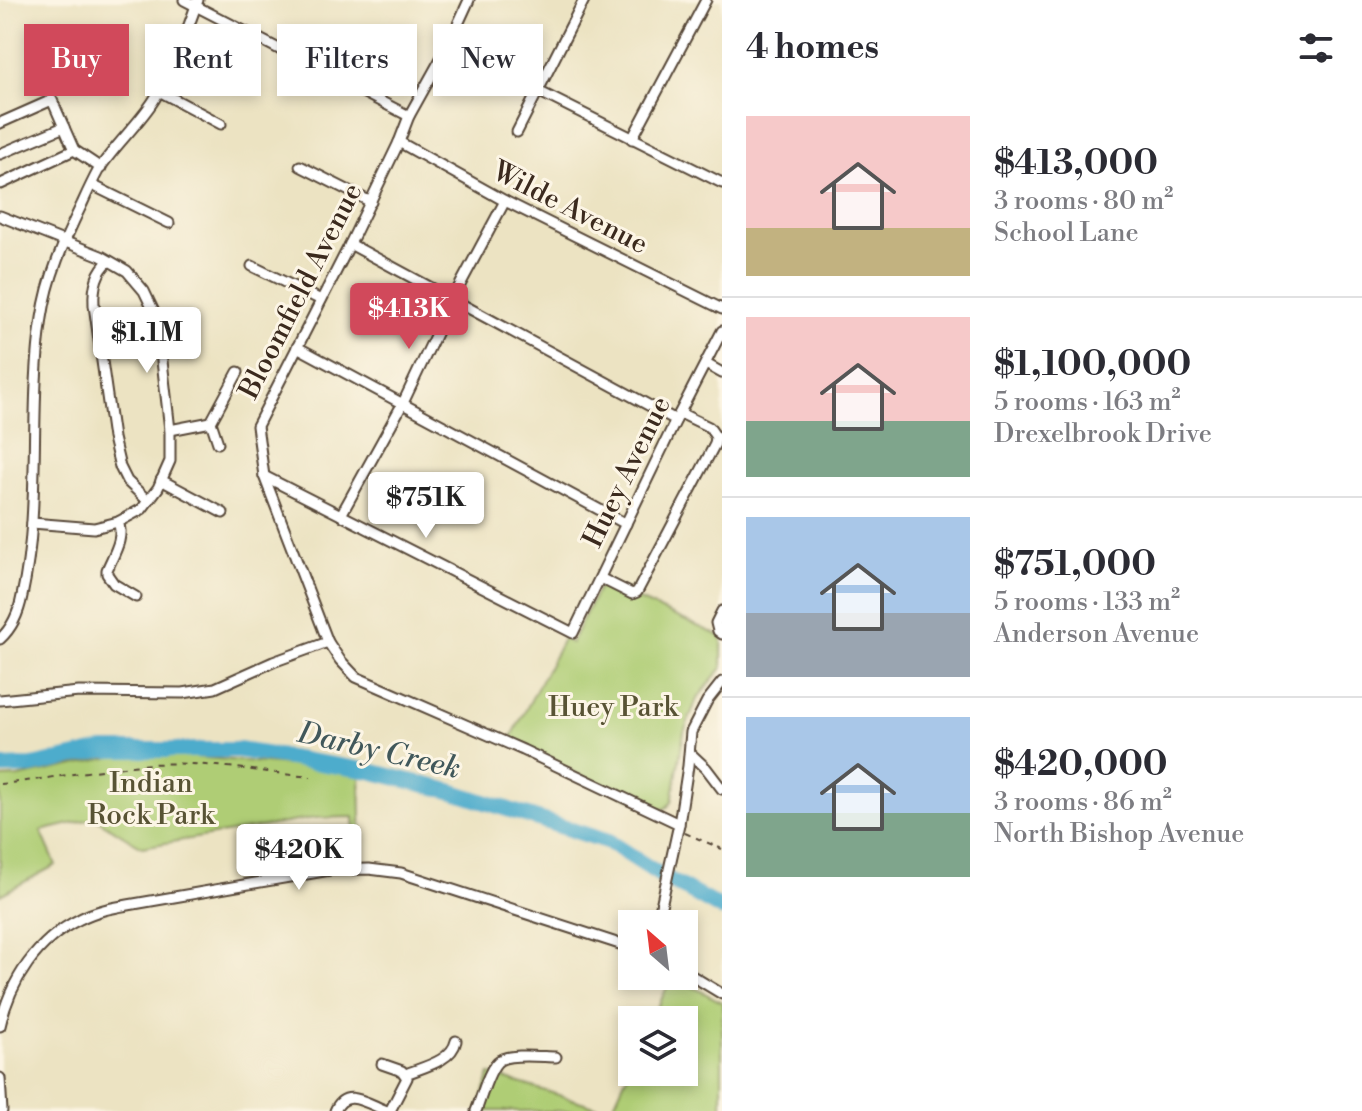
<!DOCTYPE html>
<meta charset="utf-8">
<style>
body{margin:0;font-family:"Libre Bodoni",serif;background:#f2f2f3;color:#2b2b33;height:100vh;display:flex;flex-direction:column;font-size:30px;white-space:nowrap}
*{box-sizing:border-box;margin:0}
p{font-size:26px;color:#7c7c81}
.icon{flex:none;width:44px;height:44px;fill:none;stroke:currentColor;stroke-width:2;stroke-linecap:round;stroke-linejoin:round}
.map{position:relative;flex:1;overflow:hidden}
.drawer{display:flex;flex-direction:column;background:#fff;width:640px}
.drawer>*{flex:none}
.top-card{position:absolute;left:24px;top:24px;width:578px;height:72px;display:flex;gap:16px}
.needle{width:52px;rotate:332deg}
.fabs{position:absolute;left:618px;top:910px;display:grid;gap:16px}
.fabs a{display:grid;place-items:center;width:80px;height:80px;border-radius:0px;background:#fff;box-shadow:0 4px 12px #0003;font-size:40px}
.price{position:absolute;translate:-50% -68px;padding:0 18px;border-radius:8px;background:#fff;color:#222;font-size:26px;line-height:52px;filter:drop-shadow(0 2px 4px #0008)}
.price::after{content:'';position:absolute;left:50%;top:48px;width:24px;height:18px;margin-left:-12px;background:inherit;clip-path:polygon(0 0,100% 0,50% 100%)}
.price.current{background:#d1495b;color:#fff}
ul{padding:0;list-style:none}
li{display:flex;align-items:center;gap:24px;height:200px;padding:0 24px}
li+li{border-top:2px solid #e1e1e2}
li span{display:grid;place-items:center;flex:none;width:224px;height:160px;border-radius:0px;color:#555}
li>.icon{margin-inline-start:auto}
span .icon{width:96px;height:96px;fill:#fffc;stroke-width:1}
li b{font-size:34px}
h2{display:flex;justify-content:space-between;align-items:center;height:96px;padding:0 24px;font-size:34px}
.pill{padding:0 28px;border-radius:0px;background:#fff;box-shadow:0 4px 12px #0003;font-size:28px;line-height:72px}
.pill.current{background:#d1495b;color:#fff}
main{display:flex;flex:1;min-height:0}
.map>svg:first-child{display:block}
</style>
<main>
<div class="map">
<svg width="722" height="1111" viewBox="0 0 722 1111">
<rect width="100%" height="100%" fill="#fcf5e5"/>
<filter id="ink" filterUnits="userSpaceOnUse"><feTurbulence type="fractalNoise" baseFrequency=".0125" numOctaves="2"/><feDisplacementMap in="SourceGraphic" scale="16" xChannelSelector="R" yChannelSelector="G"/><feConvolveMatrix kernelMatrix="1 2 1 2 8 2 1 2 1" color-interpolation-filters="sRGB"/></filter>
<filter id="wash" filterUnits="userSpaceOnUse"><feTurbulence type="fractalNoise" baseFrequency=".006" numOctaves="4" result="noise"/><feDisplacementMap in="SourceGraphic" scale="32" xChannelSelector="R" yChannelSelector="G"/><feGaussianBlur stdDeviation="1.8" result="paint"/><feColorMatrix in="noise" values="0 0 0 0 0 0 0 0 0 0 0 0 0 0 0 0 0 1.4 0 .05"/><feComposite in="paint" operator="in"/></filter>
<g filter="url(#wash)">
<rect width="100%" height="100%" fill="#ece3c2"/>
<!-- green -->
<g fill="#afcd74" stroke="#757c49" stroke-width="2">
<polygon points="601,583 722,637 722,668 697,699 684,732 672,802 666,808 656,811 509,742 563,639 571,643"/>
<polygon points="136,752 360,771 362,862 357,863 354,817 315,818 142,847 95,818 41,831 56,865 0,895 0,778 18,777"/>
<polygon points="672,976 722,1002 722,1111 478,1111 490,1074 611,1111 632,1064 632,1072 684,1072 684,1020 652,1020"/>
</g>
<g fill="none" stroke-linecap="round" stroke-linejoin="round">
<!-- river -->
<polyline stroke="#4daccc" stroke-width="16" points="0,767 32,766 103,750 239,750 370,771 454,792 609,842 662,876 722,909"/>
</g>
</g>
<g filter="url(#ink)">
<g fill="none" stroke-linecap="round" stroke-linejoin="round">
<!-- minor casing -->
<g stroke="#564637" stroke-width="13">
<g id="minor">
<polyline points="184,0 409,116"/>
<polyline points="469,0 448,46 409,116 399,142 350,244 257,426 264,476 328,642 340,660 356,677 523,750 679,824"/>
<polyline points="448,46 722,183"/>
<polyline points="159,91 221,124"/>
<polyline points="0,123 52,100 74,150 101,168"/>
<polyline points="517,132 584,0"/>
<polyline points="632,139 706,0"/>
<polyline points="399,142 505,201 722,309"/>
<polyline points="0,154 64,127"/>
<polyline points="300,166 371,202"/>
<polyline points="1,184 74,150"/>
<polyline points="92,185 169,223"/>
<polyline points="0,216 101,256 127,271 144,291 157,318 170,430 170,461 158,488 142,509 118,522 94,528 32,523"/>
<polyline points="350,244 676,420"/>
<path d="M109,261C96,272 93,289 94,305L113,438L120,467L127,481L148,501"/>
<polyline points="252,266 321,300"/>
<polyline points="297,347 626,524"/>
<polyline points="706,364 722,373"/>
<polyline points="211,422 218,443"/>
<polyline points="170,430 211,422 238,372"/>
<polyline points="264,476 573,633 676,420 722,331"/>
<polyline points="161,480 223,513"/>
<polyline points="341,515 403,403 452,300 505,201"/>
<path d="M118,522C125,538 113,555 107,570V574L114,584L136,597"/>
<polyline points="600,578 632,594 637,592 715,444 716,437 709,427 680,413"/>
<polyline points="722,611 716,623 718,631 722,634"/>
<path d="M0,639C12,628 19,612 22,596C42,505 28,410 42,318C48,277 64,241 82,204C87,193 92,182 98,171C114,146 138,125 154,100C175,67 185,36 198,0"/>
<polyline points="0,700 79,692 183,693 215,688 273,662 328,642"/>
<polyline points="690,753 706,768 722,789"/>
<polyline points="657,924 679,824 688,766 691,732 707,701 722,682"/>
<polyline points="684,971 722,994"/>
<path d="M0,1026C10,981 37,940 80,919C95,911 111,908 128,905L330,870L369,869L401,873L632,948"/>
<polyline points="382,1064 402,1071 407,1078 390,1111"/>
<path d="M406,1074C423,1067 452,1061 456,1041"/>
<polyline points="0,1078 2,1111"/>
<path d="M335,1111C345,1086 368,1104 387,1111"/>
<path d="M476,1111C481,1099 489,1066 500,1060C511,1053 543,1057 556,1057"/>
</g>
</g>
<!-- path -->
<g stroke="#564637" stroke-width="2" stroke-dasharray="6 6" stroke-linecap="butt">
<path d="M0,784C51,779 101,768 152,764C205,761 259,772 311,777"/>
<polyline points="685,833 722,849"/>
</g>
<!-- minor -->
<use href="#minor" stroke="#fff" stroke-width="9"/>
</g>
</g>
<g text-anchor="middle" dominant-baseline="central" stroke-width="6" stroke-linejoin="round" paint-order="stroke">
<!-- street labels -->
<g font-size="28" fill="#3b2a1e" stroke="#fcf5e5">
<text transform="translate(570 208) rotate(27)">Wilde Avenue</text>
<text transform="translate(301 291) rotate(-63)">Bloomfield Avenue</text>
<text transform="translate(627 472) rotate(-64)">Huey Avenue</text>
</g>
<!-- park labels -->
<g font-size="28" fill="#585334" stroke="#fcf5e5">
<text x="613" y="707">Huey Park</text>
<text x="151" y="783">Indian<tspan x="151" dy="32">Rock Park</tspan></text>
</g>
<!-- water labels -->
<g font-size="30" font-style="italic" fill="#41585b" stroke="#fcf5e5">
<text transform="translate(379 751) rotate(13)">Darby Creek</text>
</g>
</g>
</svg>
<div class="fabs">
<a><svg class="needle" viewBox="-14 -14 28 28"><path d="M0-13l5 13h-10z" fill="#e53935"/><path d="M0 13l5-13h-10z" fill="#7c7c81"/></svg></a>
<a><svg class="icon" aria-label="layers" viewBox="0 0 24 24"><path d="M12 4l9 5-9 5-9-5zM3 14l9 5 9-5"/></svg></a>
</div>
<b class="price current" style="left:409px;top:351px">$413K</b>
<b class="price" style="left:147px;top:375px">$1.1M</b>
<b class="price" style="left:426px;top:540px">$751K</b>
<b class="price" style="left:299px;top:892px">$420K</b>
<div class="top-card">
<a class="pill current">Buy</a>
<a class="pill">Rent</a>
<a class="pill">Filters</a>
<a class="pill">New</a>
</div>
</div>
<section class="drawer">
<h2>4 homes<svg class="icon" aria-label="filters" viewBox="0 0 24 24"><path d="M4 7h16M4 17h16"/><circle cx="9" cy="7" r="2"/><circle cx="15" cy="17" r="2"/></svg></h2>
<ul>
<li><span style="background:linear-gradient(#f6c9c9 70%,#c2b280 0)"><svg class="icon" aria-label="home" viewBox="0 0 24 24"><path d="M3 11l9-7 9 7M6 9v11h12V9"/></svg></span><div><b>$413,000</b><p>3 rooms · 80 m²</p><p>School Lane</p></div></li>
<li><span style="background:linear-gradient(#f6c9c9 65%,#7fa58c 0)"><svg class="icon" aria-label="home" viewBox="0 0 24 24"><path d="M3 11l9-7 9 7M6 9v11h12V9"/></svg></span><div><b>$1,100,000</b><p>5 rooms · 163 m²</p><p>Drexelbrook Drive</p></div></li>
<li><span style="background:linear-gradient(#a9c7e8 60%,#9aa5b1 0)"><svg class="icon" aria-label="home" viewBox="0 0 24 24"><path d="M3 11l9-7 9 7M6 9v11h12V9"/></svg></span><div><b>$751,000</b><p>5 rooms · 133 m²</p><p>Anderson Avenue</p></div></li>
<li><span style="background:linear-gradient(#a9c7e8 60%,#7fa58c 0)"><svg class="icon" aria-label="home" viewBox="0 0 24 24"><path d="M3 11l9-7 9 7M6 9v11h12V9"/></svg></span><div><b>$420,000</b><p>3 rooms · 86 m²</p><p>North Bishop Avenue</p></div></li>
</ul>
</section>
</main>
